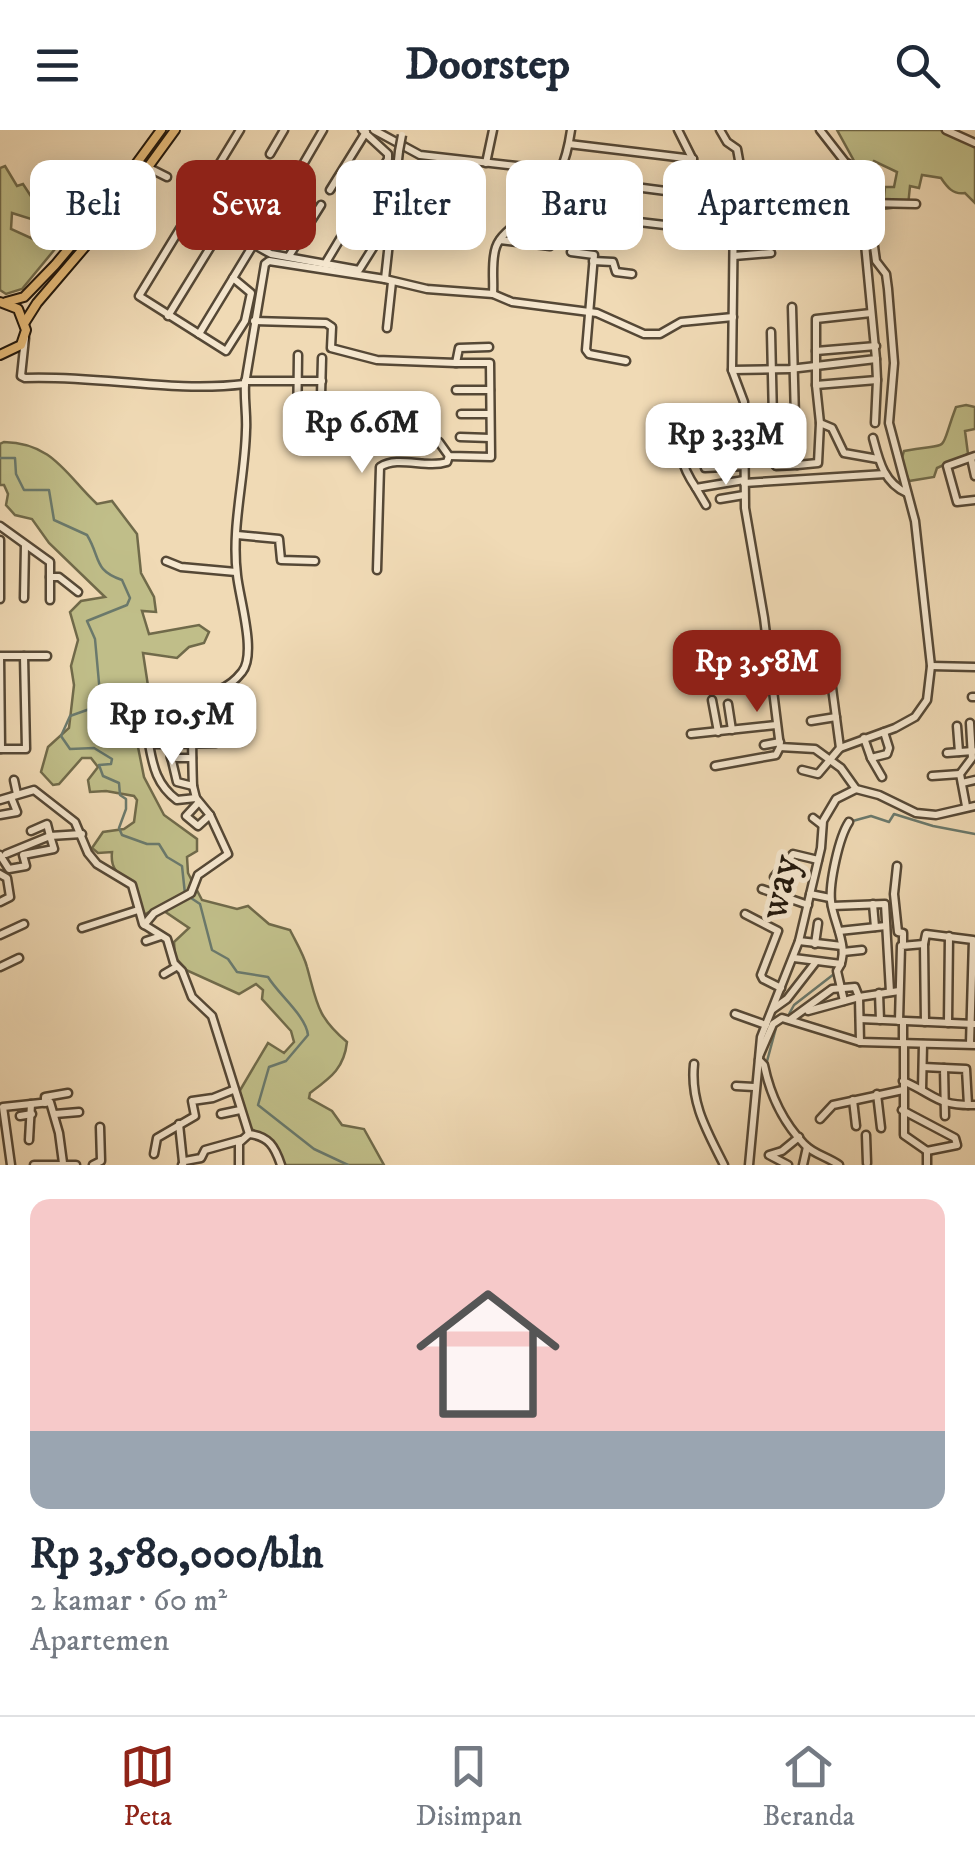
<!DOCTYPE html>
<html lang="id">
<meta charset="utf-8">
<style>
body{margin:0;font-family:"IM FELL DW Pica",serif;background:#f6f6f7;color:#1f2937;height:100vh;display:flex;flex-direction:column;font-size:38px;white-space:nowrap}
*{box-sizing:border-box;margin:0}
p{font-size:32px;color:#747a83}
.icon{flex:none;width:55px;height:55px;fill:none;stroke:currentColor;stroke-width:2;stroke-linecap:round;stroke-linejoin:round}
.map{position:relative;height:1035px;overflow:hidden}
.sheet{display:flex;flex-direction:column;background:#fff;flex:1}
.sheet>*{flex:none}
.banner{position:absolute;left:30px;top:30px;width:915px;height:90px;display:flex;gap:20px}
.price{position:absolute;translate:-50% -85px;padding:0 22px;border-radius:20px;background:#fff;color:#222;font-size:32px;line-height:65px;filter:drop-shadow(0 2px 5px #0008)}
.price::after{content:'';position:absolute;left:50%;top:60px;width:30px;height:22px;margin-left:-15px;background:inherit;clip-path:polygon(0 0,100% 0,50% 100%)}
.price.current{background:#8f2418;color:#fff}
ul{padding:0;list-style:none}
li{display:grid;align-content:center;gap:20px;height:530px;padding:0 30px}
li span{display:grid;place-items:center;height:310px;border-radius:20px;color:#555}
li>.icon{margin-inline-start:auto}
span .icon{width:180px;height:180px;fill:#fffc;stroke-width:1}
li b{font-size:42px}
.tag{padding:0 35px;border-radius:20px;background:#fff;box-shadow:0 5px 25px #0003;font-size:35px;line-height:90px}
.tag.current{background:#8f2418;color:#fff}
header{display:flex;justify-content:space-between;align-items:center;height:130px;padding:0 30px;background:#fff;font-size:45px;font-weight:700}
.tabs{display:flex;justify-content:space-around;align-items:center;height:140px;border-top:2px solid #e0e1e3;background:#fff;font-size:28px;color:#747a83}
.tabs a{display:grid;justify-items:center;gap:5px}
.tabs .current{color:#8f2418}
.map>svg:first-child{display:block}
</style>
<header><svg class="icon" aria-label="menu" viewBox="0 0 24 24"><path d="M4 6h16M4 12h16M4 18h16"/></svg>Doorstep<svg class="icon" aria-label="search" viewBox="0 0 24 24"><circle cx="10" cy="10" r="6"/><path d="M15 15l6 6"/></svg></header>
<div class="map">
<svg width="975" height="1035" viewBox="0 0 975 1035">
<rect width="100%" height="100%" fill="#f0dab5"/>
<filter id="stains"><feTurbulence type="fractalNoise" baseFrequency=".002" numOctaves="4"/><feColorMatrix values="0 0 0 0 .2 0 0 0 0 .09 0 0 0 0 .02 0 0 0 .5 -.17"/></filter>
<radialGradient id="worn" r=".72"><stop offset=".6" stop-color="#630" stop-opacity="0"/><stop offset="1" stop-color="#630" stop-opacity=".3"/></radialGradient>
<!-- green -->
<g fill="#c0be89" stroke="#706a4a" stroke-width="2.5">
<path d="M837,0H953L975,11V73L965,63C953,65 947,57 941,48L922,45L919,58L910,56L908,76L883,79L885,57H894L897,42L874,31L866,41L858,38Z"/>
<polygon points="5,36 17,56 23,54 38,77 38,86 31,89 12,83 11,99 55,119 22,159 6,164 0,160 0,38"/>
<path d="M966,275L975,277V299L965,301L968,324L937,338L934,347L909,351L901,331L904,321C954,311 937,327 956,277Z"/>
<path d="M4,312C53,313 66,345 97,374L112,371L137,404L141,443L154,467L156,482L142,481L149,504L199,495L209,502L204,513L189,517L177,528L143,523L152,582L126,586L130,606L136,607L144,647L164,685L197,709V721L187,727L188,743L202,770L237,779L248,776L269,794L290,800C296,812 304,825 307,837C317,873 317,887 347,912C344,939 330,948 310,963L309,968L332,981L342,995L364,999L384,1035H285C274,1008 273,1016 253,1000C243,992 242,974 239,962L268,913L284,923L294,912L291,901L262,869L263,860L256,854L239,864L186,840L175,827L174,812L189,798L158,777L142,786L134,753C119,744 110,741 112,722L98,723L92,718L103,702L124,699L134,692L137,670L134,666L106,661L90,662L88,650L98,637L91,628H82L59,654L53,655L41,642L48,617L69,598L74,555L71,536L78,510L70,482L81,471L105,467L49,413L32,389L15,385L6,375L8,364L4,355H0V314Z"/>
</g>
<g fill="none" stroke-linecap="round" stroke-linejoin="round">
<!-- stream -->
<g stroke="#6a796c" stroke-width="2.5">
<path d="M0,328H15L16,344L24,360H49L54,390L87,405C101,428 93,440 122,450L130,468L127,475L87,491L95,509L101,575L70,586L61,606L70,619L94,618L112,629L111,634L99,635L103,646L119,653L120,665L126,669V679L119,698L122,705L147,714H159L167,727L182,736L185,764L200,774L212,820L228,829L237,842L268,847C279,865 306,886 308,905L286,931L269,937L258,975L314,1019L348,1035"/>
<polyline points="849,692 871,686 889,692 894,684 933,696 975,704"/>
<polyline points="788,886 794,875 834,844"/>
<polyline points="766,935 777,894"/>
</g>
<!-- minor casing -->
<g stroke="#554836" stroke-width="11">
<g id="minor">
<polyline points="374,0 420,25 526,37 558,47 689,64"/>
<polyline points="678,0 692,28"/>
<polyline points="720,0 727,12 737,19 742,47 734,78 732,240 744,272 745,378 764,488 780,617 815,619 841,638 856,659 879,665 916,683 936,685 975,676"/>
<polyline points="820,0 845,32 864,43 876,131 886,144 888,159 894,233 889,293 915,391 931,536 927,570 915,587 895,598 840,618"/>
<polyline points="946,0 975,13"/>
<polyline points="569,14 693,29"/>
<polyline points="270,24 284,0"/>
<polyline points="486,33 493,0"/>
<polyline points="149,38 167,47"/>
<polyline points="298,43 323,0"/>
<polyline points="397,51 428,53"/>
<polyline points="437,52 440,28"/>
<polyline points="330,60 366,2"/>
<polyline points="869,73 916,74"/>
<polyline points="190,79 271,124 359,140 381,105 386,76 368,59"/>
<polyline points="535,80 682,97 693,29"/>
<polyline points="393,98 426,101"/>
<polyline points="500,110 550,116"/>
<polyline points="571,122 594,125 586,220 589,224 626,231"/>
<polyline points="289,126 321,75"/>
<polyline points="734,126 771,123"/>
<polyline points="593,131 613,132 616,142 632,144"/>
<polyline points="325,134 388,29 388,24 362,0"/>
<polyline points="233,148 251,163 245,191 226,221 139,166 240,0"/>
<polyline points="385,149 399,21"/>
<path d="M493,164C494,149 491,131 496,117C502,100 524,91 536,79C557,57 567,29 571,0"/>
<polyline points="168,186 259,38"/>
<polyline points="254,191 326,193 332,197 331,218 377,230 456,233 459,218 489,217"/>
<polyline points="387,198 392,152"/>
<polyline points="771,202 774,333 776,336 797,335"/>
<polyline points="199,204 289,56"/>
<path d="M25,208L21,246L25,248C98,245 172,263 245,254L265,134L269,131L385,149L427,159L493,164L512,172L597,183L644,204H660L681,192L733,187"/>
<polyline points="816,221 876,216"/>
<polyline points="732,240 790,239 876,229 865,114"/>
<polyline points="245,251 322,251"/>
<polyline points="816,255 877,250 876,229"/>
<polyline points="456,260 490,260"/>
<polyline points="461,284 490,284"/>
<polyline points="795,288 797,335 818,333 820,293 816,255 816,189 871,183"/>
<polyline points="744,290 795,288 792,177"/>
<polyline points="820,293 832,298 844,323 878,329"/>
<polyline points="875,293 877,250"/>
<polyline points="297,302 298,225"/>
<polyline points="320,304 322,228"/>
<polyline points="460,307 490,308"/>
<path d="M873,308C879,331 884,353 907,363"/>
<polyline points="370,310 439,312 449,326 491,327 490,233 456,233"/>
<polyline points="694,314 695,328 703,330 705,338 744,336"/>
<polyline points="975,326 947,336 957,372 975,370"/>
<polyline points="971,328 975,346"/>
<path d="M744,350L696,358C683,339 672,311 684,290L708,294L714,286L744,285"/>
<polyline points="744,353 885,344"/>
<polyline points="696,358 706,375"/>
<polyline points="720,369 744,365"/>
<polyline points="0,396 50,432 50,470"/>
<polyline points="237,405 279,409 281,430 315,431"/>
<polyline points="0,410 0,469"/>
<polyline points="166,431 181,437 236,442"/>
<path d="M377,440L380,337C398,325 426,339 447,332L449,326"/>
<polyline points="50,447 59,447 78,462"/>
<polyline points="24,468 25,415"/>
<polyline points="728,515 768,514"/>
<polyline points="741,535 770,533"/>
<polyline points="931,536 975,537"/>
<polyline points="770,537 824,531 829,535 840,618 818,644 802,640"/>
<polyline points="212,566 192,582 162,581 158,598 165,598 167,593 192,590 234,593"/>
<polyline points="972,567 975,567"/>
<polyline points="712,570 718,602"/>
<path d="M167,571C196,561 220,570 242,542C257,524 239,467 237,445C231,397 245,348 246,300C247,285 244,270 245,254"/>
<polyline points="728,574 732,600"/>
<path d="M192,582C192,606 192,631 193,656L177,652L168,614L216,613"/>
<polyline points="811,591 836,587"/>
<polyline points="957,596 959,622"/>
<polyline points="691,604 776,595"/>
<polyline points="864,608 871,628 887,624 889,618 884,602"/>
<path d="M168,614H149C153,637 157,655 177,670L196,668"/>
<polyline points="764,615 780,612"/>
<polyline points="1,619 0,526 47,526"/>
<polyline points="1,619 26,619 24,526"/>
<polyline points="947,623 973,621"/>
<polyline points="171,628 192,628"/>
<polyline points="871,628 882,647"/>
<polyline points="715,636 776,625 780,617"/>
<polyline points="932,646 960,644"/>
<polyline points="14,650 17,664"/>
<polyline points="962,653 975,650"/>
<path d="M0,670L34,660L75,692L88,723L97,734L132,755L143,794L167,809L174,833L182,841L192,867L212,886L249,1004C269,1006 275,1017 281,1035"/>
<polyline points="198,673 186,686 198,696 210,685"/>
<polyline points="966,676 960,644 972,628 970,593"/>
<polyline points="0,685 17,682 11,667"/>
<polyline points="813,688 822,695"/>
<polyline points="31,701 47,694 50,706 82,704"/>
<polyline points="0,725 9,739 26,736 23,725 54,719 50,706 6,724"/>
<polyline points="897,736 894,764 898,802 903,803 903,815"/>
<polyline points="0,744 7,748 10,767 0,772"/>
<polyline points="774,747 793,724 818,730"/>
<polyline points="762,759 808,775"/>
<polyline points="810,764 830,768"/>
<polyline points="873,774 875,797"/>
<polyline points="832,776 885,774 890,862"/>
<polyline points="745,784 778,801 761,845 763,849 781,858"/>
<polyline points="144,795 154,783 191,763 198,745 228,724 210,685 196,668 193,656"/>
<polyline points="82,798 138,780"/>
<polyline points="839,801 886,796"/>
<polyline points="0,805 24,794"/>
<polyline points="146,811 161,806"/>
<polyline points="799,811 842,816"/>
<polyline points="815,814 818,793"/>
<polyline points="924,814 926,804 973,810 970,914"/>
<polyline points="924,814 925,892"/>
<polyline points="843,822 862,820"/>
<polyline points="794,828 841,834"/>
<polyline points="0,837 19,828"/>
<polyline points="164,844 176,837"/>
<polyline points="879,863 880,890"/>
<path d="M844,871L837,841C852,820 833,793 831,771C829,753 839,707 849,692"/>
<polyline points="773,879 787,869 815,833"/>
<polyline points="808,881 859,867 899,861"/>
<polyline points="735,884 766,895"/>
<polyline points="791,889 832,859 855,857 859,867 860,912"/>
<polyline points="860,889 974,894"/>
<polyline points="899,891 901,816 924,814"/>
<polyline points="948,893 949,806"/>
<polyline points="903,913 903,892"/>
<polyline points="760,924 773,894 782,888 860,912 975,915"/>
<path d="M759,930L764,935C770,964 783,992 804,1014C813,1024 828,1027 839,1035"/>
<path d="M694,934C690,973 707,1001 724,1035"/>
<polyline points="923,937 944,938 945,986"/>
<polyline points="944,938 966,939 968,975"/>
<path d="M903,951C936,965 936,976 975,975"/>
<polyline points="736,956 754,957"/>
<polyline points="922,960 923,914"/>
<polyline points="877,964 881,998"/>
<polyline points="853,970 856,996"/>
<polyline points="45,973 45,967 68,963"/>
<polyline points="902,980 955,1008 957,1015 927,1021 904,1005 904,913"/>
<polyline points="55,984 79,982"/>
<polyline points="221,984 240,980"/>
<polyline points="20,986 32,984"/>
<polyline points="820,989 833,975 903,960"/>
<polyline points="179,994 183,1032"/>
<polyline points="866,1005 867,1033"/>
<polyline points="29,1010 31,974"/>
<polyline points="154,1024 157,1008 195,986 192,971 213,968 233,960"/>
<polyline points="11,1035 3,977 50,972 59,1003 63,1033"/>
<polyline points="34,1035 76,1035"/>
<polyline points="93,1035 101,1031 100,997"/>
<polyline points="182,1035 185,1031 201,1028 205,1020 241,1010"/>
<polyline points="239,1035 239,1013 249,1004"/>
<polyline points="749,1035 761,907 799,811 821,718 823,691 836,669 856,659"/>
<polyline points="788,1035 769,1025 782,1021 799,1007"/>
<polyline points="803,1035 807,1017"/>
<polyline points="927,1035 927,1021"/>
</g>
</g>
<!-- major casing -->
<g stroke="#21170c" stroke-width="12">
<g id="major">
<polyline points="0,172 18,179 26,200 21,215 0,225"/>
<polyline points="6,172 24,167 55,135 112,67 161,0"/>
<polyline points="25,192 37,173 119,77 175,0"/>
</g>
</g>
<!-- minor -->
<use href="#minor" stroke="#f5e7cf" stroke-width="6"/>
<!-- major -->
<use href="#major" stroke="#e8bd7a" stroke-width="8"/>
<!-- minor-bridge casing -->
<g stroke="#554836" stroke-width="11" stroke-linecap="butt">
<polyline id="minor-bridge" points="399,21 402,5"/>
</g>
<!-- minor-bridge -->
<use href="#minor-bridge" stroke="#f5e7cf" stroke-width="6"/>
</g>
<g text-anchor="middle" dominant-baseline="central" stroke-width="10" stroke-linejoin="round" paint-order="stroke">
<!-- street labels -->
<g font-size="42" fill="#21170c" stroke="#f5e7cf">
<text transform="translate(780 757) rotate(-77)">way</text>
</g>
</g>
<rect width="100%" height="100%" filter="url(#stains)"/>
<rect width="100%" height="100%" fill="url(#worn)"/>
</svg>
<b class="price" style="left:362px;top:346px">Rp 6.6M</b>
<b class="price" style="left:726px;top:358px">Rp 3.33M</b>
<b class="price current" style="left:757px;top:585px">Rp 3.58M</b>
<b class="price" style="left:172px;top:638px">Rp 10.5M</b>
<div class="banner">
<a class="tag">Beli</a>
<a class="tag current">Sewa</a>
<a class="tag">Filter</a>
<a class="tag">Baru</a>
<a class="tag">Apartemen</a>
</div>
</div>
<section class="sheet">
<ul>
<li><span style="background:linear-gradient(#f6c9c9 75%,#9aa5b1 0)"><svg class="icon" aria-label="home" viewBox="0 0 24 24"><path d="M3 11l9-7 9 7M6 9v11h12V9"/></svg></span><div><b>Rp 3,580,000/bln</b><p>2 kamar · 60 m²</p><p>Apartemen</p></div></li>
</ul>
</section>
<nav class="tabs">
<a class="current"><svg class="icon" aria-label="map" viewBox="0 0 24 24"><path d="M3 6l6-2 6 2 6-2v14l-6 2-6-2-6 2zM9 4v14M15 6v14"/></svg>Peta</a>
<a><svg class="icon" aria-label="saved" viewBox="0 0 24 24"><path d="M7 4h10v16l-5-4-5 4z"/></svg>Disimpan</a>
<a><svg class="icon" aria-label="home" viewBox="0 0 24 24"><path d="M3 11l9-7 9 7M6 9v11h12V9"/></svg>Beranda</a>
</nav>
